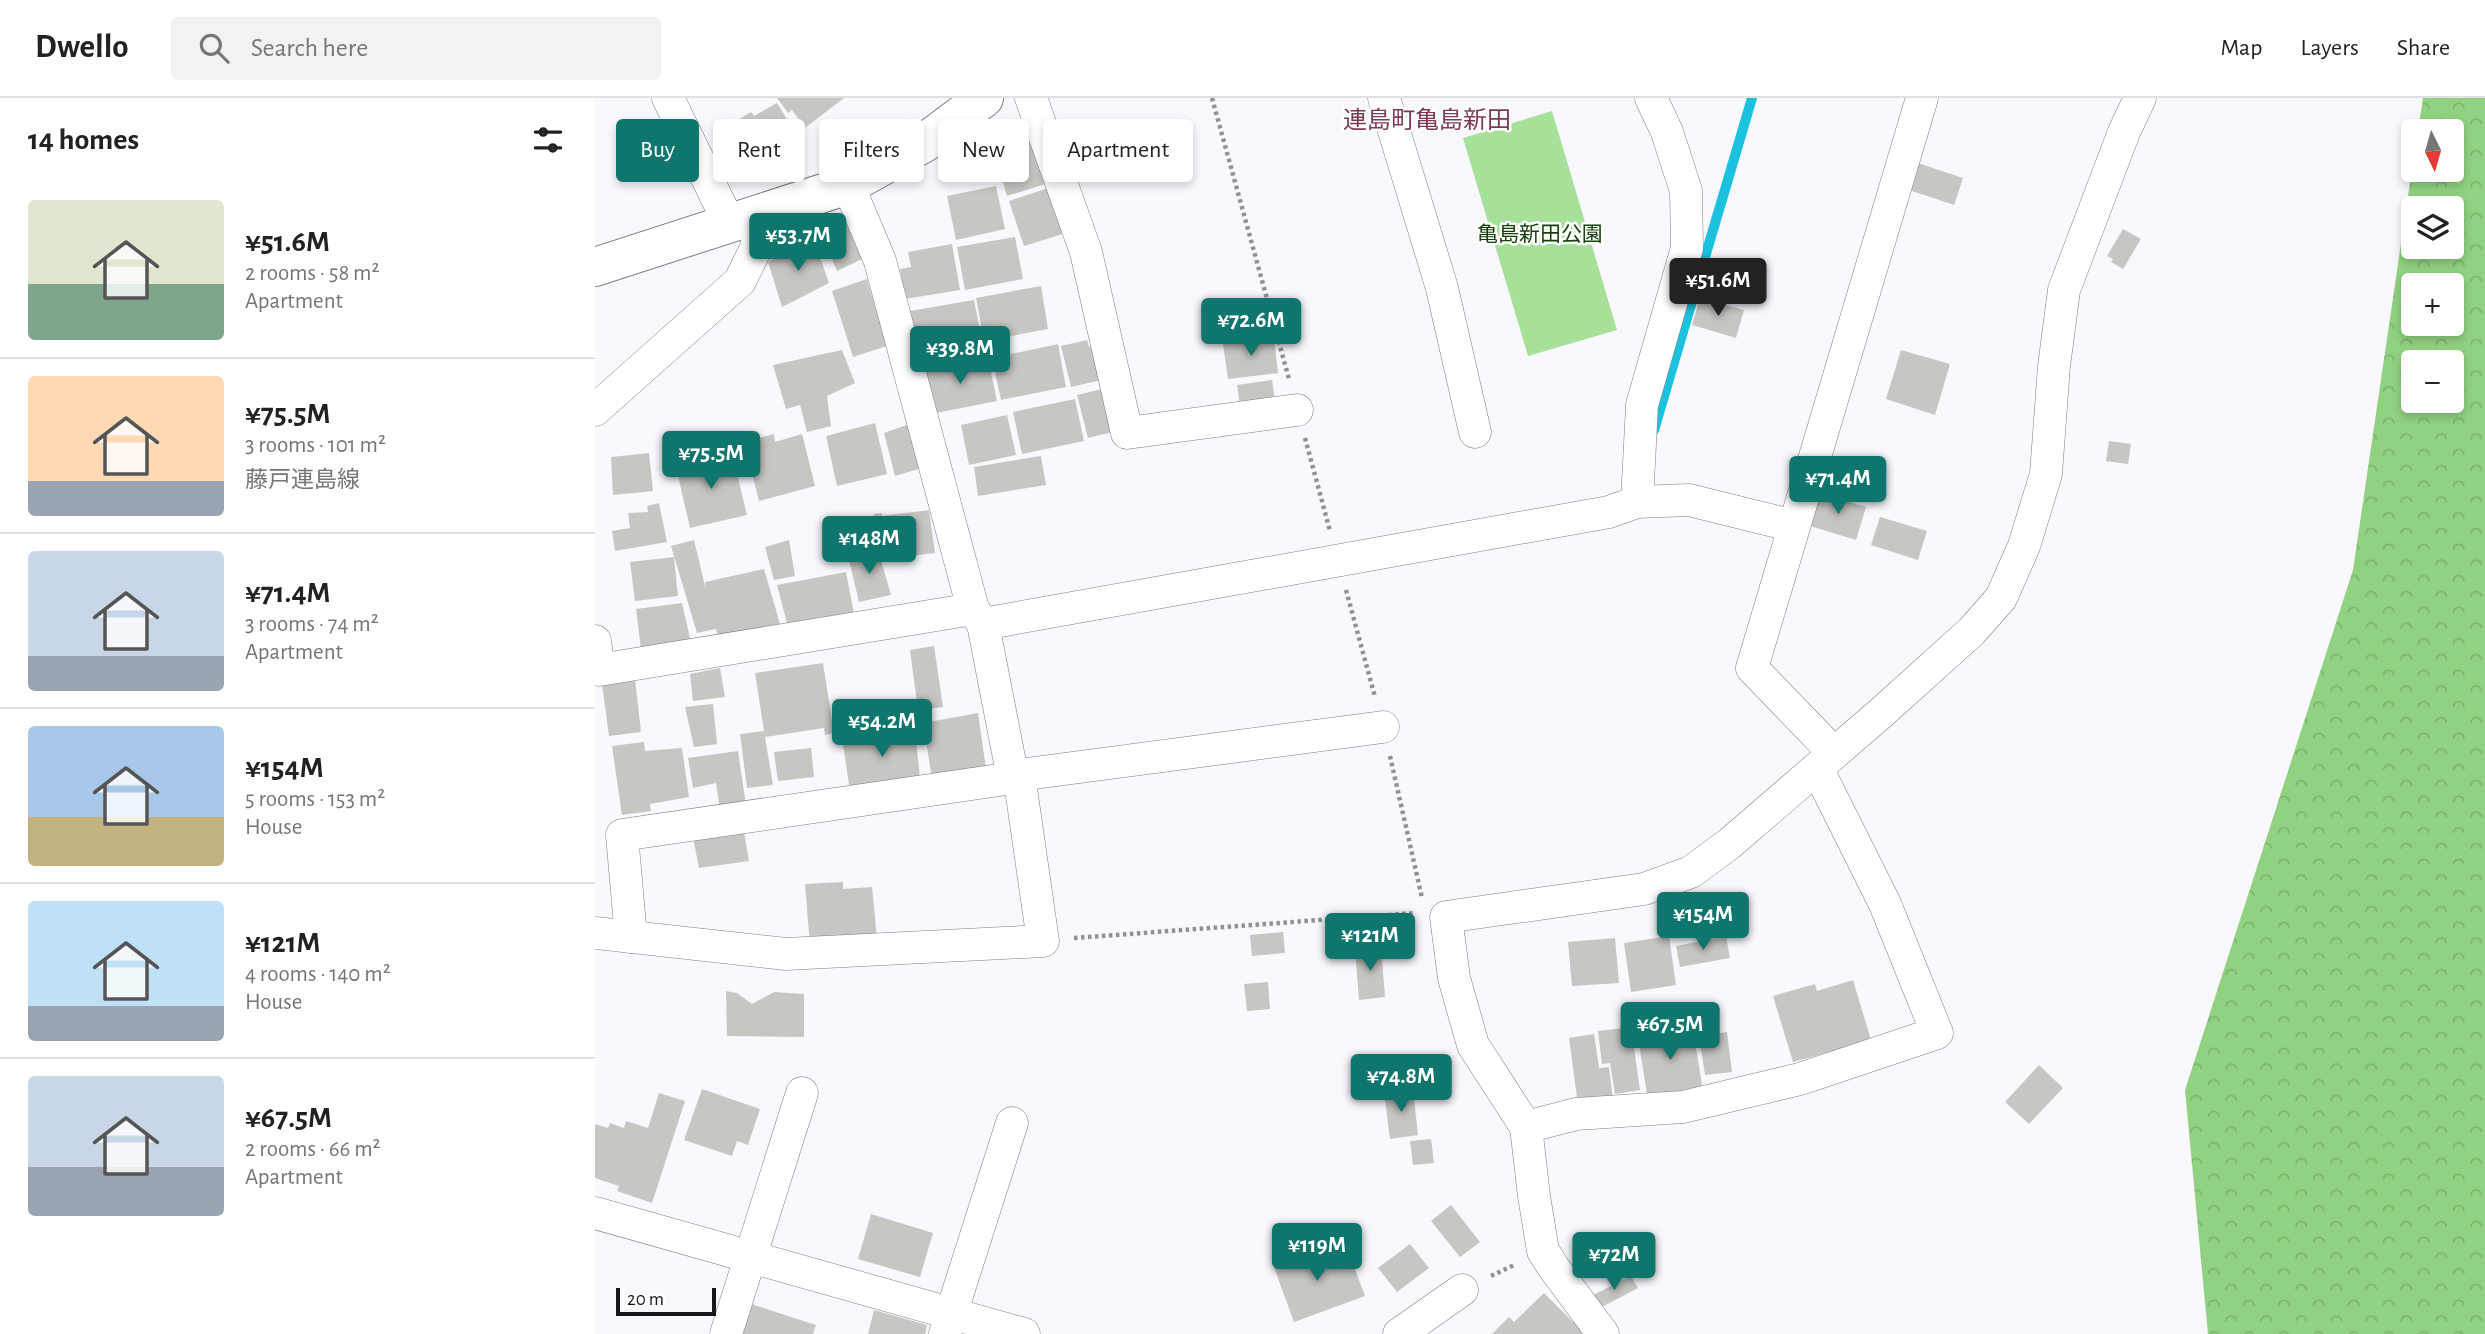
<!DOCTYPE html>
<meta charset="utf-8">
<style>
body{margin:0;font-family:"Alegreya Sans","Noto Sans JP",sans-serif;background:#f2f2f2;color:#222;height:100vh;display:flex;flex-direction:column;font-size:26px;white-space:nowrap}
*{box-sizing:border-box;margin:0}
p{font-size:23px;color:#767676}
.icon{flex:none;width:38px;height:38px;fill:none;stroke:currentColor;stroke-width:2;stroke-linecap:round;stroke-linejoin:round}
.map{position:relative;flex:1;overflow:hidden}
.drawer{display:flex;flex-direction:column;background:#fff;width:595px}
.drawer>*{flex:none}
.banner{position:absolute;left:21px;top:21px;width:665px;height:63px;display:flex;gap:14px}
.needle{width:46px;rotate:175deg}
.tools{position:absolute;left:1806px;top:21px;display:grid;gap:14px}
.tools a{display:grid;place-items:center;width:63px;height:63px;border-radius:7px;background:#fff;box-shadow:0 4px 10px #0003;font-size:35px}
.scale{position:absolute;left:21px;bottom:18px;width:100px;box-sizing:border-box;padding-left:7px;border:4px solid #161618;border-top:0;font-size:19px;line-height:24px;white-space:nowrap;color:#161618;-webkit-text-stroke:5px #fff;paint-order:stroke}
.price{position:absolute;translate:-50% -60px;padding:0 16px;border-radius:7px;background:#0f766e;color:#fff;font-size:23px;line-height:46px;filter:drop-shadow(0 2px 4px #0008)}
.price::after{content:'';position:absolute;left:50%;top:42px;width:21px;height:16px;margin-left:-10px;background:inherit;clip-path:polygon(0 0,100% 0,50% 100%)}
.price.current{background:#222;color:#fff}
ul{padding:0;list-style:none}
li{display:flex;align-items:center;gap:21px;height:175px;padding:0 28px}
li+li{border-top:2px solid #e0e0e0}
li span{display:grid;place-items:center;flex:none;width:196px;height:140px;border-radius:7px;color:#555}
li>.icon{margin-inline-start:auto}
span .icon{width:84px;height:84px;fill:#fffc;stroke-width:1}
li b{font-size:30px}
h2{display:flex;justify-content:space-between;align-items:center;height:84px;padding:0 28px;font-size:30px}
.chip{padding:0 24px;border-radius:7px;background:#fff;box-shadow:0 4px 10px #0003;font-size:24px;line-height:63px}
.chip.current{background:#0f766e;color:#fff}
header{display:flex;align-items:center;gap:42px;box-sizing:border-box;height:98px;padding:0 35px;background:#fff;border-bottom:2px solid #e0e0e0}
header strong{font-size:33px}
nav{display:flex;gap:38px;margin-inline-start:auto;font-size:24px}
.search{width:490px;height:63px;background:#f2f2f2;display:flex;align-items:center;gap:18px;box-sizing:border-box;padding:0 24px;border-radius:7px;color:#767676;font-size:26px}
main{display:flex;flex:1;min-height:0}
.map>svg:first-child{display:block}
</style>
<header>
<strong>Dwello</strong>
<div class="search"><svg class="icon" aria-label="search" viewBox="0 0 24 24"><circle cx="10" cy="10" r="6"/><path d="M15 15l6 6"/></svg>Search here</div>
<nav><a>Map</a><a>Layers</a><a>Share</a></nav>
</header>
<main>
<section class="drawer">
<h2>14 homes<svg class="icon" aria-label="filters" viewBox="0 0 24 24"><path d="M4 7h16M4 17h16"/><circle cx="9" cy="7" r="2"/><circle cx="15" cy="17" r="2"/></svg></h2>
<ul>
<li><span style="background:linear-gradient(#dfe7d0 60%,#7fa58c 0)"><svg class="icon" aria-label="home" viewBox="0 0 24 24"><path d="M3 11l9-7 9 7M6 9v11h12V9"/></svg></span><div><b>¥51.6M</b><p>2 rooms · 58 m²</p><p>Apartment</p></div></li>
<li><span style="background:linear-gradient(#ffd9b3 75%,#9aa5b1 0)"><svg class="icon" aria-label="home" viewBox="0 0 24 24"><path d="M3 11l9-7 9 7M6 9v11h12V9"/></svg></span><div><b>¥75.5M</b><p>3 rooms · 101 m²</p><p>藤戸連島線</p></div></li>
<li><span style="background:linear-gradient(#c9d6e8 75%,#9aa5b1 0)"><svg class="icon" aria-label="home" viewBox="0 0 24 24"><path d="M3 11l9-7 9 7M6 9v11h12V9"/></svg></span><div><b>¥71.4M</b><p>3 rooms · 74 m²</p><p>Apartment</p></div></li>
<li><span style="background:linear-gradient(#a9c7e8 65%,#c2b280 0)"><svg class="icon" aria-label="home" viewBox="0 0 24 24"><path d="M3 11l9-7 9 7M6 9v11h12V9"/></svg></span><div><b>¥154M</b><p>5 rooms · 153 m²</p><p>House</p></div></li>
<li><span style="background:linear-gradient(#bfe0f5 75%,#9aa5b1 0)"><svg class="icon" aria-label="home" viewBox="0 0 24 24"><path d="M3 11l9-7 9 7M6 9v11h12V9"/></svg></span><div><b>¥121M</b><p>4 rooms · 140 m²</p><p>House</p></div></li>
<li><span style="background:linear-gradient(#c9d6e8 65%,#9aa5b1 0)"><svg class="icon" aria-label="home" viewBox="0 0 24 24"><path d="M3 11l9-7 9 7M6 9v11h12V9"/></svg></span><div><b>¥67.5M</b><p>2 rooms · 66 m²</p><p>Apartment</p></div></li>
</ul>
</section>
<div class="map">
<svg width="1890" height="1236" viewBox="0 0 1890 1236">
<defs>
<pattern id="forest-crowns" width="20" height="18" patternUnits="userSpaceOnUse" patternTransform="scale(1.75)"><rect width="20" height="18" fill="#91d281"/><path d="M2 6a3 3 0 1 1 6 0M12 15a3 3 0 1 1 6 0" fill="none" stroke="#7cb46f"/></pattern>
</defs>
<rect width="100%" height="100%" fill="#f8f8fd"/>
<!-- forest -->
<path fill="url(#forest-crowns)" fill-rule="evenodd" d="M1828,0H1890V1236H1613L1590,992L1758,472L1818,64V72H1857V33H1823ZM1818,110H1857V149H1818ZM1818,187H1857V226H1818ZM1818,264H1857V303H1818Z"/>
<!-- green -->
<polygon fill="#a7e099" points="957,13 1022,232 933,258 868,40"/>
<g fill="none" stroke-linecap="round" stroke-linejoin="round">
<!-- stream -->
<polyline stroke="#1bc2e0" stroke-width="10" points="1059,332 1157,0"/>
</g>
<!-- building -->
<g fill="#c8c6c2">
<polygon points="182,0 249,0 210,30 197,12 193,15"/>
<polygon points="182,5 207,46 149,80 123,34 156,14 159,18"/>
<polygon points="442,37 457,84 412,98 398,51"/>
<polygon points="1323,65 1368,80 1359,107 1314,92"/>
<polygon points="462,87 477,133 429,148 414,103"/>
<polygon points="401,88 410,131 361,142 352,98"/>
<polygon points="251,114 267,161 242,173 223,128"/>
<polygon points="1528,131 1546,141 1528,171 1516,164 1518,161 1512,158"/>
<polygon points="420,139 428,181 370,192 362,149"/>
<polygon points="219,142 234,185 187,209 173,164"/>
<polygon points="357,146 365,192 310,201 305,171 316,169 313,154"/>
<polygon points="272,181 292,248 258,259 237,193"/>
<polygon points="446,188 453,231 389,243 381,200"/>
<polygon points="1105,200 1149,212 1141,240 1097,227"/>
<polygon points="379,202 387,242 322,254 315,213"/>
<polygon points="679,240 683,275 633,281 628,246"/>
<polygon points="492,242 494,249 506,245 515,280 476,289 466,248"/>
<polygon points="463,246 471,289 406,302 397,260"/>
<polygon points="247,252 260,285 232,298 236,328 212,334 205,307 191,311 178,267"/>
<polygon points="1306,252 1355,266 1340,317 1291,301"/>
<polygon points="393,260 402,303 336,316 328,273"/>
<polygon points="677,282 681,310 646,315 642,287"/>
<polygon points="507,291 530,331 493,340 482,297"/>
<polygon points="480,301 489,343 427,356 418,314"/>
<polygon points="412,317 421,357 374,367 366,327"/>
<polygon points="280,325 292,376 242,388 231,338"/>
<polygon points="317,325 327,370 300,378 289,335"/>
<polygon points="179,336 180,344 207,336 220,388 164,403 149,344"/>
<polygon points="1514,343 1536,346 1533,366 1511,363"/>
<polygon points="54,355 58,393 18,397 16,359"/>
<polygon points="137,355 152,417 95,430 81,369"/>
<polygon points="446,358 451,387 383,398 379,369"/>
<polygon points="1224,395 1271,409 1261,442 1215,428"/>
<polygon points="64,405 72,444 20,453 17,433 35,430 33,415 53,414 52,408"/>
<polygon points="334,412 340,455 290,461 288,451 283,452 279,416 287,415 287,418"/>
<polygon points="1285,419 1332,433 1323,462 1276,447"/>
<polygon points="99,442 111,492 110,484 169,471 188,536 125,547 121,531 102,535 76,448"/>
<polygon points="194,442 200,478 179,482 170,449"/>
<polygon points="283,452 296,497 264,504 253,458"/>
<polygon points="79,459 83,498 40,503 35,464"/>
<polygon points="251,474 260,521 194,533 182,487"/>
<polygon points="87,505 97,549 47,560 41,511"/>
<polygon points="339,548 348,609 323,612 315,552"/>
<polygon points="228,565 239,635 230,637 229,630 170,639 178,687 152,690 145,636 169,633 160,575"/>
<polygon points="125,570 130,599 98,603 95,576"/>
<polygon points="40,581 46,634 14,638 7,586"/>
<polygon points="118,606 122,646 99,649 90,609"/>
<polygon points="383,615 391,671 337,680 328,625"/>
<polygon points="319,622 326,690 256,700 246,633"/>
<polygon points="49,644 50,653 87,650 94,699 55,706 56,713 27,717 17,648"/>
<polygon points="216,650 219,679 183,683 179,654"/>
<polygon points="143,653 152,714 126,719 121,685 98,690 93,660"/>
<polygon points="149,734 154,763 104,770 98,740"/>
<polygon points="248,784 248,791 277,789 282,841 215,848 210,786"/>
<polygon points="688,834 690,855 657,858 655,837"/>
<polygon points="1074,838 1081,887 1036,894 1029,845"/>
<polygon points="1131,838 1135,860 1085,869 1081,848"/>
<polygon points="1020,840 1024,885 977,888 973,844"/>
<polygon points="786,848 790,899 764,902 760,850"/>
<polygon points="1258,882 1276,942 1198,964 1178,898 1220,886 1222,893"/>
<polygon points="673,884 675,911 652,913 649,886"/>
<polygon points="131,893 142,895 157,906 179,894 209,896 209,939 132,938"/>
<polygon points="1097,925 1108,993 1053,1002 1042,934"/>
<polygon points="1036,929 1045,992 1020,996 1015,965 1007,966 1003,933"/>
<polygon points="1132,934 1137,974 1110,977 1104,938"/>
<polygon points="999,936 1004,970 1014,969 1018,1002 983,1007 974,940"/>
<polygon points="1444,967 1468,990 1434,1026 1410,1004"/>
<polygon points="107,991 165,1011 153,1047 142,1043 137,1058 89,1042"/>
<polygon points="818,991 823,1037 795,1041 789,994"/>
<polygon points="64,995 90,1003 57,1105 22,1093 24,1088 0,1080 0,1026 13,1030 15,1025 29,1030 31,1023 53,1030"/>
<polygon points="836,1041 839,1065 818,1067 815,1043"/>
<polygon points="856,1107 885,1144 865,1159 836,1123"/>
<polygon points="276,1116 338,1135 325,1179 263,1161"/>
<polygon points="815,1146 834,1170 802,1194 783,1170"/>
<polygon points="714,1150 720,1165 753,1153 770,1198 699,1224 677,1164"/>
<polygon points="1036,1178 1043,1190 1003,1211 996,1198"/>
<polygon points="949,1195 978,1224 984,1219 1001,1236 897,1236 914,1219 919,1224"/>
<polygon points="153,1205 221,1227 218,1236 143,1236"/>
<polygon points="279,1212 332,1227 330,1236 273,1236"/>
</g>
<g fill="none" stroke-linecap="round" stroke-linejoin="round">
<!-- minor casing -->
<g stroke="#7e7e82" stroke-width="33">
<g id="minor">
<polyline points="73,0 134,125"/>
<polyline points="436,0 491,154 532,335 702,312"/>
<polyline points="789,0 847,190 880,334"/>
<polyline points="253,87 285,163 378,511 388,526 418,680"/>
<polyline points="0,312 145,183 162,148 163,116"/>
<polyline points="1042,404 1047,307 1092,150 1091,93 1072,34 1056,0"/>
<polyline points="388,526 1014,414 1042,404 1094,402 1199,428"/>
<polyline points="0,543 4,572 378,511"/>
<polyline points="1239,655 1157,570 1327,0"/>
<polyline points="1222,670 1290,806 1342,935 1205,981 1088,1009 981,1016 931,1029 878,947 859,880 851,819 1049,791 1096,774 1134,746 1286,615 1377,533 1406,500 1429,448 1451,376 1459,268 1469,192 1529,34 1545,0"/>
<polyline points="0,835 191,856 448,843 424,677"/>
<polyline points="36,839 27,737 418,680 424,677 788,629"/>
<polyline points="931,1029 939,1098 948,1153 959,1170 1008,1236"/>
<polyline points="0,1115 429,1236"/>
<polyline points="350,1235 417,1025"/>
<polyline points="131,1236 207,995"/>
<polyline points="804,1236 867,1192"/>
</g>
</g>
<!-- secondary casing -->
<g stroke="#7e7e82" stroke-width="40">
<polyline id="secondary" points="0,169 253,87 329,45 389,0"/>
</g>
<!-- path -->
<g stroke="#919195" stroke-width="4.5" stroke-dasharray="3.5 3.5" stroke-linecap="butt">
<polyline points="617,0 694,281"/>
<polyline points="710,340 735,433"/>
<polyline points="751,492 780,599"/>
<polyline points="795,658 827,800"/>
<polyline points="479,840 820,815"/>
<polyline points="896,1178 919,1167"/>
</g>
<!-- minor -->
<use href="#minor" stroke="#fff" stroke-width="32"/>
<!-- secondary -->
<use href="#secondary" stroke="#fff" stroke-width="38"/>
</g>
<g text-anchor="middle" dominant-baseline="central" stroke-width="5" stroke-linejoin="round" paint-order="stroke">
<!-- park labels -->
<g font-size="21" fill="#164009" stroke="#fff">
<text x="945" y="136">亀島新田公園</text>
</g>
<!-- quarter labels -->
<g font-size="24" fill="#7c3957" stroke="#fff">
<text x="832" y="23">連島町亀島新田</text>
</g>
</g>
</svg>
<div class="tools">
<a><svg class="needle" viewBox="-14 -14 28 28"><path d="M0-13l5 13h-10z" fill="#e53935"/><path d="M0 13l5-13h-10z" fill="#767676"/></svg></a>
<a><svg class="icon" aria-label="layers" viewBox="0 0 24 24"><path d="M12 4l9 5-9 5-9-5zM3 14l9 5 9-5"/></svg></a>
<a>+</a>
<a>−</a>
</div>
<div class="scale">20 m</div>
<b class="price" style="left:203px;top:175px">¥53.7M</b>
<b class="price current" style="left:1123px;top:220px">¥51.6M</b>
<b class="price" style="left:656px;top:260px">¥72.6M</b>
<b class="price" style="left:365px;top:288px">¥39.8M</b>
<b class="price" style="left:116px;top:393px">¥75.5M</b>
<b class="price" style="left:1243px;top:418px">¥71.4M</b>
<b class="price" style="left:274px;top:478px">¥148M</b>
<b class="price" style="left:287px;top:661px">¥54.2M</b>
<b class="price" style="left:1108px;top:854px">¥154M</b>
<b class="price" style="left:775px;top:875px">¥121M</b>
<b class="price" style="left:1075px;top:964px">¥67.5M</b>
<b class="price" style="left:806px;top:1016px">¥74.8M</b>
<b class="price" style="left:722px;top:1185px">¥119M</b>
<b class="price" style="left:1019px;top:1194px">¥72M</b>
<div class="banner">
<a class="chip current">Buy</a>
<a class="chip">Rent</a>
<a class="chip">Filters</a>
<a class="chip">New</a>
<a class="chip">Apartment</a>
</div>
</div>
</main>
